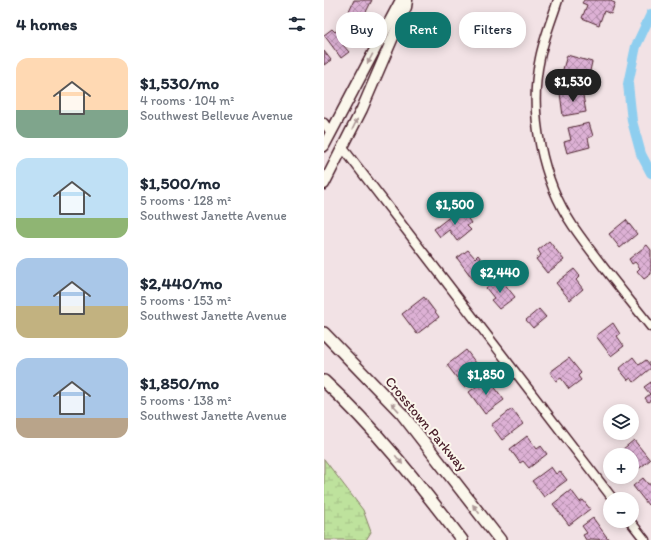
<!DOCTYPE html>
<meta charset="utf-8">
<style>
body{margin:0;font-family:Itim,sans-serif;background:#f2f2f3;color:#1f2937;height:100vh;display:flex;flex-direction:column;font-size:15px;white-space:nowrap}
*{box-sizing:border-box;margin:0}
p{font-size:13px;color:#747a83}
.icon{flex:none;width:22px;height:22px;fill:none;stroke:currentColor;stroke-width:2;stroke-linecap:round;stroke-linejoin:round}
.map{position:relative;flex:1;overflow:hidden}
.panel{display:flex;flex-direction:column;background:#fff;width:324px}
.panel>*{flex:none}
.banner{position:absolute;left:12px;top:12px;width:255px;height:36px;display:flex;gap:8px}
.tools{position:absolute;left:279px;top:404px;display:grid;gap:8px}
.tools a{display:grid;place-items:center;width:36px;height:36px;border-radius:50%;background:#fff;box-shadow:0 2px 10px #0003;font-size:20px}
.price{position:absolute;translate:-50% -34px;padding:0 9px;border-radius:14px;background:#0f766e;color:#fff;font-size:13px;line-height:26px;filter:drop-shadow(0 1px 2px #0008)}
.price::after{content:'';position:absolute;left:50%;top:24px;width:12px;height:9px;margin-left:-6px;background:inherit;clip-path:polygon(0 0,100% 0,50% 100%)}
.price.active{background:#222;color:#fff}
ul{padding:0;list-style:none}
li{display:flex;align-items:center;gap:12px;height:100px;padding:0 16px}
li span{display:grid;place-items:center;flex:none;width:112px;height:80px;border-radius:12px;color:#555}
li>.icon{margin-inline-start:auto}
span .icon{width:48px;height:48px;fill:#fffc;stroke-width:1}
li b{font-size:17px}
h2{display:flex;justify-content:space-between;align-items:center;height:48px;padding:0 16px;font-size:17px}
.pill{padding:0 14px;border-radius:16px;background:#fff;box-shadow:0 2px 10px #0003;font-size:14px;line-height:36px}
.pill.active{background:#0f766e;color:#fff}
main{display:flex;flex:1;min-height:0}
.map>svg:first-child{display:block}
</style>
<main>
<section class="panel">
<h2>4 homes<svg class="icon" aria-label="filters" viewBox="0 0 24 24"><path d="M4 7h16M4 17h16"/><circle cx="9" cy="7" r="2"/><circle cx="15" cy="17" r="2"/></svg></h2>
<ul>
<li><span style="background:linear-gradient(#ffd9b3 65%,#7fa58c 0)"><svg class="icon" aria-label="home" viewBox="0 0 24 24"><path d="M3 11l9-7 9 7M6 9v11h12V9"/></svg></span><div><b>$1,530/mo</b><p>4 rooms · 104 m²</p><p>Southwest Bellevue Avenue</p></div></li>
<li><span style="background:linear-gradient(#bfe0f5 75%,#8fb573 0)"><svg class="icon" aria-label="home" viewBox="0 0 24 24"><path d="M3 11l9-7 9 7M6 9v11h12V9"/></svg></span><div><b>$1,500/mo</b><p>5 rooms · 128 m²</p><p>Southwest Janette Avenue</p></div></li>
<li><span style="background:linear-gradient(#a9c7e8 60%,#c2b280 0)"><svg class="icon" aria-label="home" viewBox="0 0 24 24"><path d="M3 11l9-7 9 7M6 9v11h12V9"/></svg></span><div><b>$2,440/mo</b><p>5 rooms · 153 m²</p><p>Southwest Janette Avenue</p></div></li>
<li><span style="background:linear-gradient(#a9c7e8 75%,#b9a48a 0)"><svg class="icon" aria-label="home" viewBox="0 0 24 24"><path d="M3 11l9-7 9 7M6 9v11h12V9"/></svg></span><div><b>$1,850/mo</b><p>5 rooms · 138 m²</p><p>Southwest Janette Avenue</p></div></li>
</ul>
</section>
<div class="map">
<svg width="327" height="540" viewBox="0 0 327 540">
<defs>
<pattern id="wetland-marsh" width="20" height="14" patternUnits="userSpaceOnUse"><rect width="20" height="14" fill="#bee29d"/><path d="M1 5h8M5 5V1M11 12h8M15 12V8" fill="none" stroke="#a5c187"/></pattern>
<pattern id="building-cross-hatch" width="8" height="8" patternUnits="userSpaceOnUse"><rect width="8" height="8" fill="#ddb1d5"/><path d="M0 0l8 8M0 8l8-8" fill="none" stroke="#b58fad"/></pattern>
</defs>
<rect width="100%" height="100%" fill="#f2e2e5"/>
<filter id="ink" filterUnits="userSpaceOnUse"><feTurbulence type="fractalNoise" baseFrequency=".025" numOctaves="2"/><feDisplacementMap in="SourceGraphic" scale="8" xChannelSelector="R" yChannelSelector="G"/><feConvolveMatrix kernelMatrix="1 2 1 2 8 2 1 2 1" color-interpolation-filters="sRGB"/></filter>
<g filter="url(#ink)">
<!-- wetland -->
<polygon fill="url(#wetland-marsh)" stroke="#848064" points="0,459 39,510 47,532 42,540 0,540"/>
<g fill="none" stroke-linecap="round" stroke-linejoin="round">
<!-- canal -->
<polyline stroke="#8eceef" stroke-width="10" points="327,14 312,46 304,84 308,121 317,154 327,173"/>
</g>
<!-- building -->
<g fill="url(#building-cross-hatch)" stroke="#4a1f2b">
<polygon points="30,0 48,0 38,20 24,13"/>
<polygon points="260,0 284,0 291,3 287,14 280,11 275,25 258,18 263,5 258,3"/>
<polygon points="20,25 30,37 19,45 25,52 17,58 0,35 8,29 11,32"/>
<polygon points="0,51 7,60 0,65"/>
<polygon points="243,55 268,62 264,80 238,73"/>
<polygon points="258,90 262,112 239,116 236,93"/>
<polygon points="265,123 269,136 264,138 266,147 243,153 240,142 247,140 244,128"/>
<polygon points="132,212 135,216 140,213 147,223 143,226 147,230 133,241 125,230 116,237 110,229"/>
<polygon points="302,220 313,234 296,248 285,234"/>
<polygon points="225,241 240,260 223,273 212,259 217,255 214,250"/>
<polygon points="323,245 327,250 327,274 320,279 313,271 316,268 311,262 308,264 305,259"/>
<polygon points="144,250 151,258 154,255 166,271 151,282 133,258"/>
<polygon points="250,269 256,276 252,280 259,289 246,300 232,283"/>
<polygon points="171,280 175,285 179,282 191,297 175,309 167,300 170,298 162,288"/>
<polygon points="100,297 115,317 93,334 78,314"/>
<polygon points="215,309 222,317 209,328 202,320"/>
<polygon points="289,323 296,334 293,336 300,346 287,356 272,336"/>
<polygon points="142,350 159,372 140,387 123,365"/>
<polygon points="309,357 315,365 322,360 327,366 327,368 310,382 307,378 304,380 295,369"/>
<polygon points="245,358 257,373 254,376 257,380 245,389 237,378 232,381 226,372"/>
<polygon points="164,378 180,400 161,414 145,392"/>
<polygon points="327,382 327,400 324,402 321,398 326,394 320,387"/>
<polygon points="188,409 199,424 178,440 167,425"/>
<polygon points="203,436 213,449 217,446 223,454 205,468 199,461 196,463 186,449"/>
<polygon points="310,440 326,460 308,474 308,455 293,454"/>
<polygon points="227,467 232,474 236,471 243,480 220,497 208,481"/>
<polygon points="319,478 324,484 327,484 327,502 324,505 309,486"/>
<polygon points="247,490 256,502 259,500 266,509 245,525 229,504"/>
<polygon points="269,518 285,540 267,539 262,540 259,535 263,533 258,526"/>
</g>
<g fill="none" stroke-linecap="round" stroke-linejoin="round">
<!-- minor casing -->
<g stroke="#4a1f2b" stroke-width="11">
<g id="minor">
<path d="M234,0C228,19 220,38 216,58C204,113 218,180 249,226C273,261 301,294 327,327"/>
<polyline points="0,123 7,133"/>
<polyline points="19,148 289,499"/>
<polyline points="306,521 321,540"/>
</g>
</g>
<!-- tertiary casing -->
<g stroke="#4a1f2b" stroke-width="13">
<g id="tertiary">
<polyline points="0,146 77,0"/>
<polyline points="0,184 38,109 82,7 83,0"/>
</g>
</g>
<!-- secondary casing -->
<g stroke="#4a1f2b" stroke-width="14">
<g id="secondary">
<polyline points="0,333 78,414 176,540"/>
<path d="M0,381C52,429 95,484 138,540"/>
</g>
</g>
<!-- minor -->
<use href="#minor" stroke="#fbf7ec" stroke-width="8"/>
<!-- tertiary -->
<use href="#tertiary" stroke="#fbf7ec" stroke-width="10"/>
<!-- secondary -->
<use href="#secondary" stroke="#fbf7ec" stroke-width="11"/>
</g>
<!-- one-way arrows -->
<defs><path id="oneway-solid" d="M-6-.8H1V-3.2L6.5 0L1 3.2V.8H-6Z"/></defs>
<g fill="#ab9695">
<use href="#oneway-solid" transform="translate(46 59) rotate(118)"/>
<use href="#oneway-solid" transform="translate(31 124) rotate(-64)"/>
<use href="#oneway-solid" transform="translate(71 407) rotate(-133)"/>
<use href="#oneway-solid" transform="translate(75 460) rotate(51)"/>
<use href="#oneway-solid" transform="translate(152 509) rotate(-127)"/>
</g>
</g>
<g text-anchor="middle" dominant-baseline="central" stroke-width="4" stroke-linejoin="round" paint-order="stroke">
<!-- street labels -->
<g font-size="14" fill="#4a1f2b" stroke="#fbf7ec">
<text transform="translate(102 424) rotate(50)">Crosstown Parkway</text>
</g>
</g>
</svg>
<div class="tools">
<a><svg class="icon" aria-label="layers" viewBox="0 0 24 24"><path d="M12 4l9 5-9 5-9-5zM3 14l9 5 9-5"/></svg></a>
<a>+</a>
<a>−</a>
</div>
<b class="price active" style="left:249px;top:103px">$1,530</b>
<b class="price" style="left:131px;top:226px">$1,500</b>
<b class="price" style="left:176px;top:294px">$2,440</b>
<b class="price" style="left:162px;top:396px">$1,850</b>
<div class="banner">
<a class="pill">Buy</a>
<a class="pill active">Rent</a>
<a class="pill">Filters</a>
</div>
</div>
</main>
